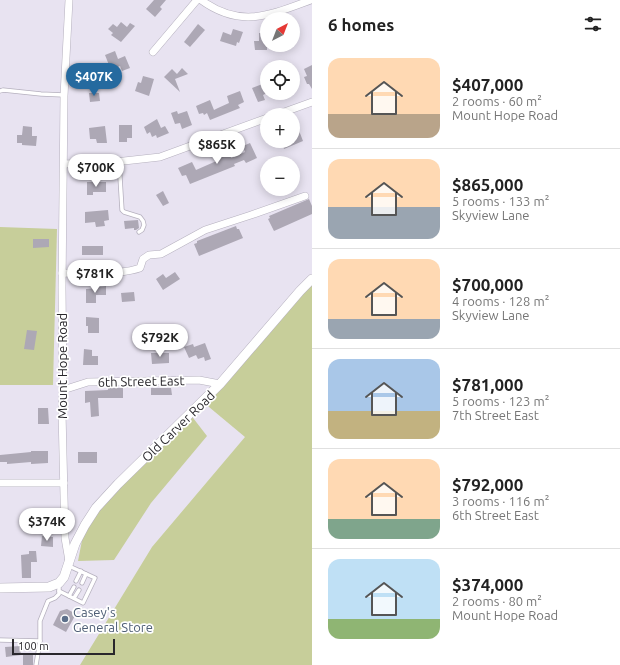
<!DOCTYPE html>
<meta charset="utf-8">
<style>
body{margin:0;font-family:Ubuntu,sans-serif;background:#f2f2f2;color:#222;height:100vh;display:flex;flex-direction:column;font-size:15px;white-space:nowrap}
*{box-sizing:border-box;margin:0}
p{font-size:13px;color:#767676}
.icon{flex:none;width:22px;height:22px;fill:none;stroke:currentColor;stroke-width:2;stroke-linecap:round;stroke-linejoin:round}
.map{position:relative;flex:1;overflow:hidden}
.panel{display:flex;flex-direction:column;background:#fff;width:308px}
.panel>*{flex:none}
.needle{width:26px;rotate:42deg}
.buttons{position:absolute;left:260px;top:12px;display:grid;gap:8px}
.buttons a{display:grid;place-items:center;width:40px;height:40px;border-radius:50%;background:#fff;box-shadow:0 2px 10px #0003;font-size:20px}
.scale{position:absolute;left:12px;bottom:10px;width:103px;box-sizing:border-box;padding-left:4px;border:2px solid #29272c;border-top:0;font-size:11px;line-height:14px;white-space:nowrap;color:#29272c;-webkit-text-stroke:3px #fff;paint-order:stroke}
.price{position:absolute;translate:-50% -34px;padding:0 9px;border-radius:14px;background:#fff;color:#222;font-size:13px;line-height:26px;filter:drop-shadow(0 1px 2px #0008)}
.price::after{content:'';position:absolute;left:50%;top:24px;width:12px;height:9px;margin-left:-6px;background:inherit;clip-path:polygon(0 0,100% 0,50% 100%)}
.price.active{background:#256a9f;color:#fff}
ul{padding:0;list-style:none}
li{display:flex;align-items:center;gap:12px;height:100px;padding:0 16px}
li+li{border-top:1px solid #e0e0e0}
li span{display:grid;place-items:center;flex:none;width:112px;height:80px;border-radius:12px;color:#555}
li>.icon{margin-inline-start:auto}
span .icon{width:48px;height:48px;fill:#fffc;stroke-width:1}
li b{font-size:17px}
h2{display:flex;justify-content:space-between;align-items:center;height:48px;padding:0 16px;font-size:17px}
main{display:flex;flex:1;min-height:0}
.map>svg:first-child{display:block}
</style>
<main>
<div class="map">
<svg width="312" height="665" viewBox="0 0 312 665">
<rect width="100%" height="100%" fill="#e8e3f1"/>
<!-- green -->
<g fill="#c7ce9a">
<polygon points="0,227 57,229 53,385 0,385"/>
<polygon points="312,280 312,665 80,665 152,547 245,437 203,402"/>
<polygon points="190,414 207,436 151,503 114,560 78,561 85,525"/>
</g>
<!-- building -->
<g fill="#ada8b5">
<polygon points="154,0 166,0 160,7 162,9 155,17 146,9"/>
<polygon points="121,22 127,27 130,23 135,26 121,42 111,35 113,33 108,29 113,24 117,27"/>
<polygon points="198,24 205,30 190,47 184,42"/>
<polygon points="233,29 243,32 239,43 237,42 236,46 220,41 223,32 231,35"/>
<polygon points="259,33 267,33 267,50 255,50 254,41 259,41"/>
<polygon points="115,51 118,59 125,56 130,68 122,71 120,66 111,70 105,55"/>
<polygon points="312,65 312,89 309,84 307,84 304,77 307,76 304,69"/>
<polygon points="182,68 188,74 175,79 180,92 164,77 172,69 177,74"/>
<polygon points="143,76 154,79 149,96 135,91 138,82 141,83"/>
<polygon points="265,83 267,88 267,93 263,95 265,100 258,102 252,88"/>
<polygon points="240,91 244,102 238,105 240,108 210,120 207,113 204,115 203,113 199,114 196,106 210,100 214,110 218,108 229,103 227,96"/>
<polygon points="89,93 99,93 100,101 90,102"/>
<polygon points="177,111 178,114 187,111 192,125 182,129 180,123 175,124 171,113"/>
<polygon points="157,119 161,128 165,126 169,133 157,138 156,135 152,137 150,132 147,134 144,127"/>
<polygon points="119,125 132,125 132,138 127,138 127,142 119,142"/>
<polygon points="23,126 32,127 32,136 37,136 36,146 22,145 22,143 17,143 17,135 22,135"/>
<polygon points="105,126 107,143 97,143 96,139 90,139 89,128"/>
<polygon points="298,128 303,141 284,149 281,141 293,141 293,130"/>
<polygon points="250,143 257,158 246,163 244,160 234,164 235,166 190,184 186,175 182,176 178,168 192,162 196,170 221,159 219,155 229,151 231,158 245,152 243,146"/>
<polygon points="87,182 106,182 106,192 93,192 93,195 87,195"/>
<polygon points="163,191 169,203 163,206 156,195"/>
<polygon points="309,199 312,206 312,214 274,231 268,219 270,218 269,216"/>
<polygon points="108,210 109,220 104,221 105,226 96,227 95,222 85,223 85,212"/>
<polygon points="138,220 139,228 136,230 134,230 134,228 125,229 124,221"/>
<polygon points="236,226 237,229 239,229 243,238 199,256 194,244 197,243 197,241"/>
<polygon points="33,239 49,239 49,247 33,248"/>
<rect x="82" y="246" width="21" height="9"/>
<polygon points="175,272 180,279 163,290 156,279 163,274 166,278"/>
<polygon points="106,286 106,295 96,295 96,303 86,303 86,289 98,288 98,287"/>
<polygon points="134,292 135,301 122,302 121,293"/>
<polygon points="86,317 99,318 99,333 88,333 88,326 86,326"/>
<polygon points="27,330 37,331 34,350 24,349"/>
<polygon points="205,343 211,359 205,361 204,357 198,359 196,355 189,358 184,347 193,344 194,347"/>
<polygon points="84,349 92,350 92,356 98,356 98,365 83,365"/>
<polygon points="151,353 169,353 169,363 152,364"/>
<polygon points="108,388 123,388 123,398 98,398 99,416 91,417 90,402 85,403 85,391 108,390"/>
<polygon points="151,388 171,388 172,395 151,395"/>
<polygon points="38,408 48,408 49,424 38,424"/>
<polygon points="31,451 48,451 48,463 31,464 31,462 7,464 7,462 0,462 0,455 31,452"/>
<rect x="78" y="452" width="19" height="11"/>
<polygon points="42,536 53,537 53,547 41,546"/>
<polygon points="29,551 36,551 37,562 31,562 31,578 22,578 21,555 29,554"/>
<polygon points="67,609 76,614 66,632 53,625 60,611"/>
<polygon points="20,646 21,655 6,657 5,647"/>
<rect x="23" y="653" width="10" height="12"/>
</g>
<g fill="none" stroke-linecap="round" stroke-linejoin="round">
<!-- service casing -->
<g stroke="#b5b0be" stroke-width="5">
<g id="service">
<polyline points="0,91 3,90 41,94 64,95"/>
<polyline points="119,161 122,210 124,212 140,217 143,221 144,225 142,230 139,232"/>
<polyline points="76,581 81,571"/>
<polyline points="82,583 86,574"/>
<polyline points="59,591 83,603 95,578 69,566"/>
<polyline points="69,596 74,587"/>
<polyline points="74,598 79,590"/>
<polyline points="0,640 40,641"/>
<polyline points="36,665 40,641 40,621 48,601 55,598 59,594 59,584"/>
</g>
</g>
<!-- minor casing -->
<g stroke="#b5b0be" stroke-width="8">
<g id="minor">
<polyline points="69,0 64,96 62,288 63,390 62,412 65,538 69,561"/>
<path d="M201,0C241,29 270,15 311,0"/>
<polyline points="153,52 197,0"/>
<polyline points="276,115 312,102"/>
<polyline points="64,164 115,162 160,157 267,118"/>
<path d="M62,273C84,274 120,275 140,268L143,259L149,255L161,254L205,230L251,215L305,196"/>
<polyline points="63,390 88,382 199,380 220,384"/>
<polyline points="0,483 64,483"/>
</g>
</g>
<!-- tertiary casing -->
<g stroke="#b5b0be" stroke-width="10">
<polyline id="tertiary" points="0,588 49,587 59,583 64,577 75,544 85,525 96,508 118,484 220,384 300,291 312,279"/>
</g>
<!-- service -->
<use href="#service" stroke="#fff" stroke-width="3.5"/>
<!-- minor -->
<use href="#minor" stroke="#fff" stroke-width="7"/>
<!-- tertiary -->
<use href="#tertiary" stroke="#fff" stroke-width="9"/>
</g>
<!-- markers -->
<circle fill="#5c6f8a" stroke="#fff" stroke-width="1.5" cx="65" cy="619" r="4"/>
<g text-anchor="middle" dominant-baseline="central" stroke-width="3.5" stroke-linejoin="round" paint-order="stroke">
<!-- street labels -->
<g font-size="13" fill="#29272c" stroke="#fff">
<text transform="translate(62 366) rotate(-90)">Mount Hope Road</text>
<text transform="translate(141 381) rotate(-1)">6th Street East</text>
<text transform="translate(178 426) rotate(-44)">Old Carver Road</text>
</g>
<!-- service labels -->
<g font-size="13" fill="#4e5e75" stroke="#fff" text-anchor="start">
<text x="73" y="612">Casey's<tspan x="73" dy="15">General Store</tspan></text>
</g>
</g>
</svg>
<div class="buttons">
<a><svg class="needle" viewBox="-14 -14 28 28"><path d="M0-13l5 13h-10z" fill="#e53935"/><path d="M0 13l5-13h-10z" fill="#767676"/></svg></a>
<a><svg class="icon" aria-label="locate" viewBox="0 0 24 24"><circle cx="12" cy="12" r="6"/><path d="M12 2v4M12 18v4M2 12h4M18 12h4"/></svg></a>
<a>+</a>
<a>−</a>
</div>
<div class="scale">100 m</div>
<b class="price active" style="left:94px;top:97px">$407K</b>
<b class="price" style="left:217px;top:165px">$865K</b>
<b class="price" style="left:96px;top:188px">$700K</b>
<b class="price" style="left:95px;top:294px">$781K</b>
<b class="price" style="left:160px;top:358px">$792K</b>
<b class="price" style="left:47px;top:542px">$374K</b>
</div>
<section class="panel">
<h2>6 homes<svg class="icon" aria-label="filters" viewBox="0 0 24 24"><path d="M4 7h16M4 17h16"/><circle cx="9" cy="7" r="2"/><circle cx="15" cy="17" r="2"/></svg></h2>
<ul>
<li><span style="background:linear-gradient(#ffd9b3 70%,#b9a48a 0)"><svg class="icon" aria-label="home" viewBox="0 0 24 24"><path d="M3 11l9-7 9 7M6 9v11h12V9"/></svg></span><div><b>$407,000</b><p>2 rooms · 60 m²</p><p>Mount Hope Road</p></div></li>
<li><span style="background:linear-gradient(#ffd9b3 60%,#9aa5b1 0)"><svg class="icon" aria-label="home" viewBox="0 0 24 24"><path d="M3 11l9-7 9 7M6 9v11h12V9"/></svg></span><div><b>$865,000</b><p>5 rooms · 133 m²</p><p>Skyview Lane</p></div></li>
<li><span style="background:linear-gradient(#ffd9b3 75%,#9aa5b1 0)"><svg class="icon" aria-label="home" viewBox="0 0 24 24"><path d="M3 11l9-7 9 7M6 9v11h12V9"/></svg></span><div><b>$700,000</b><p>4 rooms · 128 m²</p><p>Skyview Lane</p></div></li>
<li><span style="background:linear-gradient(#a9c7e8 65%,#c2b280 0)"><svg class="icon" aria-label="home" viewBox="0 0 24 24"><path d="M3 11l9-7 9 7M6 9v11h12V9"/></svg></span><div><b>$781,000</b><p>5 rooms · 123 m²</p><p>7th Street East</p></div></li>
<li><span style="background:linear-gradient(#ffd9b3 75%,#7fa58c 0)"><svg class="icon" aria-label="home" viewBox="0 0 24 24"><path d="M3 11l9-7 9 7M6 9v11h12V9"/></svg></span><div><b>$792,000</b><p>3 rooms · 116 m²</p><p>6th Street East</p></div></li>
<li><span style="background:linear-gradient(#bfe0f5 75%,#8fb573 0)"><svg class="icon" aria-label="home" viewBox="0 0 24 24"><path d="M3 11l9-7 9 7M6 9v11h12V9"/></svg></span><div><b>$374,000</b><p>2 rooms · 80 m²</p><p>Mount Hope Road</p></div></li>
</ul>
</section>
</main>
